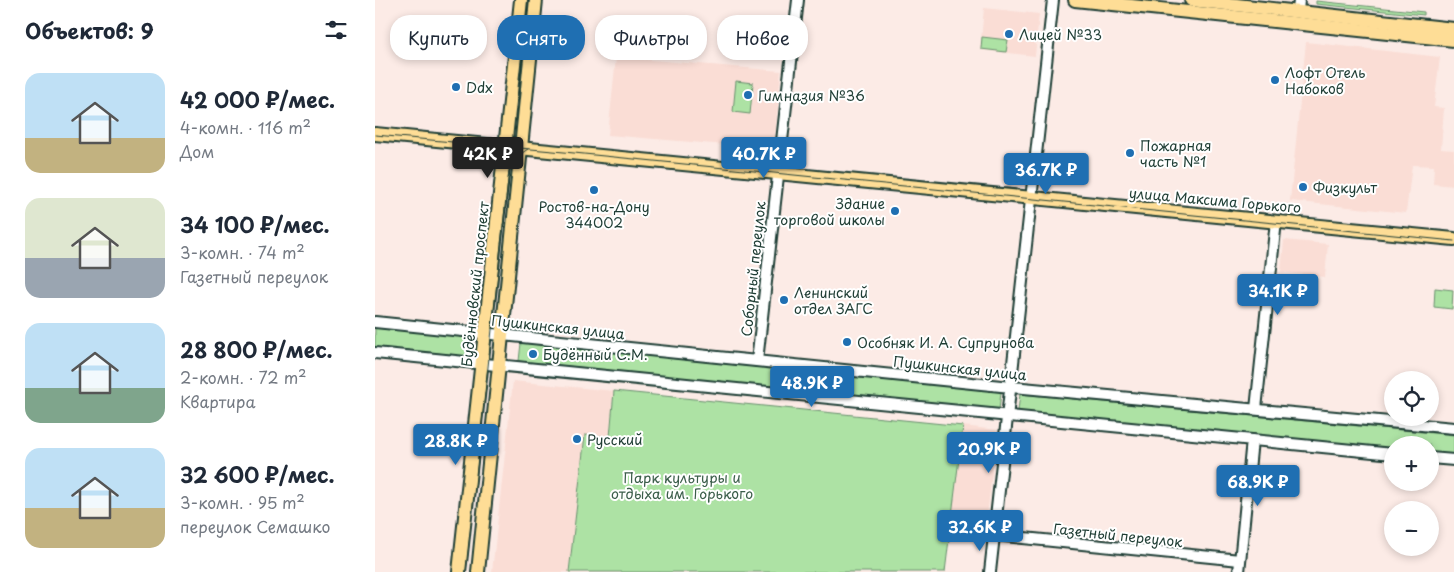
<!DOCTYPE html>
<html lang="ru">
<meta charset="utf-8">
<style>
body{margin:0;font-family:"Playpen Sans",sans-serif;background:#f6f6f7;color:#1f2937;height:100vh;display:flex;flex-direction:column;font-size:19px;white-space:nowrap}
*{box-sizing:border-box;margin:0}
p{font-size:16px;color:#747a83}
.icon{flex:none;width:28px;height:28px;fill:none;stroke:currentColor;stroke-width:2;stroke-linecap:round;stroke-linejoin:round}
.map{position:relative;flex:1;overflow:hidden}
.panel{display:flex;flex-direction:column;background:#fff;width:375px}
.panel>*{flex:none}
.banner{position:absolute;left:15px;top:15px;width:475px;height:45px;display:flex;gap:10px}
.controls{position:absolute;left:1009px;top:371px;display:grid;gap:10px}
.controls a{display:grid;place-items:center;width:55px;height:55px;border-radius:50%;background:#fff;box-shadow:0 2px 8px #0003;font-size:25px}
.price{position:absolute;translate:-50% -42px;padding:0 11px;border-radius:5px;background:#1f6fb2;color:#fff;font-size:16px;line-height:32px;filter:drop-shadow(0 1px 2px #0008)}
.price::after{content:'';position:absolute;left:50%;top:30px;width:15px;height:11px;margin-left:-8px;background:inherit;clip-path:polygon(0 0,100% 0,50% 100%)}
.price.current{background:#222;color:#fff}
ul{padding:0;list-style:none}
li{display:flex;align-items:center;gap:15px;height:125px;padding:0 25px}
li span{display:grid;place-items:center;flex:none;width:140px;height:100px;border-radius:15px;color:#555}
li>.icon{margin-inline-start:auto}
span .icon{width:60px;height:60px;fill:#fffc;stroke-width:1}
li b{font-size:21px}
h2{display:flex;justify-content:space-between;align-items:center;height:60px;padding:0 25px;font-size:21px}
.pill{padding:0 18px;border-radius:20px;background:#fff;box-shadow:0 2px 8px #0003;font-size:18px;line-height:45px}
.pill.current{background:#1f6fb2;color:#fff}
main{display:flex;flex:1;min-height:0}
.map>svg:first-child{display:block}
</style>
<main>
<section class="panel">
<h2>Объектов: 9<svg class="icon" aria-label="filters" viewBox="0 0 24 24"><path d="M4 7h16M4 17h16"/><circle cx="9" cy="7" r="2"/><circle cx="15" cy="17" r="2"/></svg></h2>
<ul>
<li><span style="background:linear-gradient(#bfe0f5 65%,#c2b280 0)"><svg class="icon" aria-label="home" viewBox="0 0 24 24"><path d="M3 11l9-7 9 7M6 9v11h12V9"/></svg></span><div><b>42 000 ₽/мес.</b><p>4-комн. · 116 m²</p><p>Дом</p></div></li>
<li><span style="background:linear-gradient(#dfe7d0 60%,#9aa5b1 0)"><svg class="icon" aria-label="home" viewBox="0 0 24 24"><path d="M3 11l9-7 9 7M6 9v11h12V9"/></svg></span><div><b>34 100 ₽/мес.</b><p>3-комн. · 74 m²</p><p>Газетный переулок</p></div></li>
<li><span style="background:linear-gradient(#bfe0f5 65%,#7fa58c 0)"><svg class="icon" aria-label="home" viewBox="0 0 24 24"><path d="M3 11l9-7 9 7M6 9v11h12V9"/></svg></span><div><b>28 800 ₽/мес.</b><p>2-комн. · 72 m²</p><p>Квартира</p></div></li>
<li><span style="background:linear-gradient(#bfe0f5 60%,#c2b280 0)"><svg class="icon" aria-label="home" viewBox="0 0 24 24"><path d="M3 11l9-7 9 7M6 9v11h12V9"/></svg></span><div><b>32 600 ₽/мес.</b><p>3-комн. · 95 m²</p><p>переулок Семашко</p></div></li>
</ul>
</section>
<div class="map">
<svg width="1079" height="572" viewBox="0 0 1079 572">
<rect width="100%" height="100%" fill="#fcebe6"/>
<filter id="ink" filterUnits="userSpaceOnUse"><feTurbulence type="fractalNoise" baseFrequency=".02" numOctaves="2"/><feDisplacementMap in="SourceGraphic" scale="10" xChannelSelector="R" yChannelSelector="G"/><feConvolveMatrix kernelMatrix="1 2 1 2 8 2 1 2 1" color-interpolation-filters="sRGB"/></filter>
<g filter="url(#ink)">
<!-- built -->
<g fill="#faddd5">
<polygon points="609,8 664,14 660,56 605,50"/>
<polygon points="931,42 1065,57 1059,107 1069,108 1066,149 1079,150 1079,186 1058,184 1059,166 1037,165 1031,213 915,201"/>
<polygon points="241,57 406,71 399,149 233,135"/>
<polygon points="909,240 953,244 950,277 906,272"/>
<polygon points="138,381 239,391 235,437 210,436 194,572 117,572"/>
<polygon points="588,426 622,430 612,517 577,513"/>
</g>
<!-- green -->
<g fill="#ade2a4" stroke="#66906c">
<polygon points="941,1 1049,12 1049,15 941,4"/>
<polygon points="607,37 633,40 631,52 606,49"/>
<polygon points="361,81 378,83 375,114 358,112"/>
<polygon points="1060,288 1078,290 1077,309 1059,307"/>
<polygon points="0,328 95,337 93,356 0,347"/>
<polygon points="146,343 626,392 624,410 144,361"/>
<polygon points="239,391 588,426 570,572 194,572 210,435 235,437"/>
<polygon points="645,394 1079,435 1079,455 1055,453 1055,445 1018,445 1017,449 643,411"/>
</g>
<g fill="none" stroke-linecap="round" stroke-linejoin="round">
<!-- minor casing -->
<g stroke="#1f3d34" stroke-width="14">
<g id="minor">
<polyline points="923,11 924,0"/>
<polyline points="0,322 626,386 1079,428"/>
<polyline points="0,353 1018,454"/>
<polyline points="382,361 423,0"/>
<polyline points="881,409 901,221"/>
<polyline points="1055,458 1079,460"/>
<polyline points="619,535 865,560"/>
<polyline points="615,572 678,0"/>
<polyline points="864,572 877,440"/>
</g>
</g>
<!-- major casing -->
<g stroke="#1f3d34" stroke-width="16">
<g id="major">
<polyline points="700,0 1079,40"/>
<polyline points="816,0 1079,29"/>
<polyline points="0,134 1079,239"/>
<polyline points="84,572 146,0"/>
<polyline points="103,572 161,0"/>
</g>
</g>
<!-- minor -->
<use href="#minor" stroke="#fff" stroke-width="10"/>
<!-- major -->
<use href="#major" stroke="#fedd96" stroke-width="12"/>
<!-- tram -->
<g stroke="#1f3d34" stroke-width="1">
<polyline points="0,135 189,152 1079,241"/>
<polyline points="91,572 134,171 141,157 153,149"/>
</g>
</g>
</g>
<!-- markers -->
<g fill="#1f6fb2" stroke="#fff" stroke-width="2">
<circle cx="634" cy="34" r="5"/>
<circle cx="900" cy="80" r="5"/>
<circle cx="81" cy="87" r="5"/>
<circle cx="373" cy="95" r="5"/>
<circle cx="755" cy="153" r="5"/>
<circle cx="928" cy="187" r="5"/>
<circle cx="219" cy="190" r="5"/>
<circle cx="520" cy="211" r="5"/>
<circle cx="409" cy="300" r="5"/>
<circle cx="472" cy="342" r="5"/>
<circle cx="158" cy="354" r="5"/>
<circle cx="202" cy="439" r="5"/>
</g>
<g text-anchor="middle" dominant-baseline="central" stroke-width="4" stroke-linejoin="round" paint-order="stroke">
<!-- poi labels -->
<g font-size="14" fill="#1f3d34" stroke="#fff" text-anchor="start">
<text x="644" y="34">Лицей №33</text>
<text x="910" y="72">Лофт Отель<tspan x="910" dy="16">Набоков</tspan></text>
<text x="91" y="87">Ddx</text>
<text x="383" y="95">Гимназия №36</text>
<text x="765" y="145">Пожарная<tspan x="765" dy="16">часть №1</tspan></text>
<text x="938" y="187">Физкульт</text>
<text x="510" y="203" text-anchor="end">Здание<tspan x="510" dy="16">торговой школы</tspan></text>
<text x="219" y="206" text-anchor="middle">Ростов-на-Дону<tspan x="219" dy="16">344002</tspan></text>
<text x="419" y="292">Ленинский<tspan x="419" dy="16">отдел ЗАГС</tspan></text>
<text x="482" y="342">Особняк И. А. Супрунова</text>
<text x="168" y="354">Будённый С.М.</text>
<text x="212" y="439">Русский</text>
</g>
<!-- street labels -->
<g font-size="14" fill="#1f3d34" stroke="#fff">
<text transform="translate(840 200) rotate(5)">улица Максима Горького</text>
<text transform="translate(378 269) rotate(-84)">Соборный переулок</text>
<text transform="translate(100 284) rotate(-84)">Будённовский проспект</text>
<text transform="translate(183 327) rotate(6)">Пушкинская улица</text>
<text transform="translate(585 368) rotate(6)">Пушкинская улица</text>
<text transform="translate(743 535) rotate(6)">Газетный переулок</text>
</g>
<!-- park labels -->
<g font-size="14" fill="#3b5e4a" stroke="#fff">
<text x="307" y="477">Парк культуры и<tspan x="307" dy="16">отдыха им. Горького</tspan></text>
</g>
</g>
</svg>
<div class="controls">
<a><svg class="icon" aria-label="locate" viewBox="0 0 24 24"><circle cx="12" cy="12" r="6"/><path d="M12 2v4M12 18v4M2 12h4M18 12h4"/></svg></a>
<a>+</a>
<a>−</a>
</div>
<b class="price current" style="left:113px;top:179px">42K ₽</b>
<b class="price" style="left:389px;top:179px">40.7K ₽</b>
<b class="price" style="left:671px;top:195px">36.7K ₽</b>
<b class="price" style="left:903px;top:316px">34.1K ₽</b>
<b class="price" style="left:437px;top:408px">48.9K ₽</b>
<b class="price" style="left:81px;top:466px">28.8K ₽</b>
<b class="price" style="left:614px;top:474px">20.9K ₽</b>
<b class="price" style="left:883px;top:507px">68.9K ₽</b>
<b class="price" style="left:605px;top:552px">32.6K ₽</b>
<div class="banner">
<a class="pill">Купить</a>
<a class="pill current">Снять</a>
<a class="pill">Фильтры</a>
<a class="pill">Новое</a>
</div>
</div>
</main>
